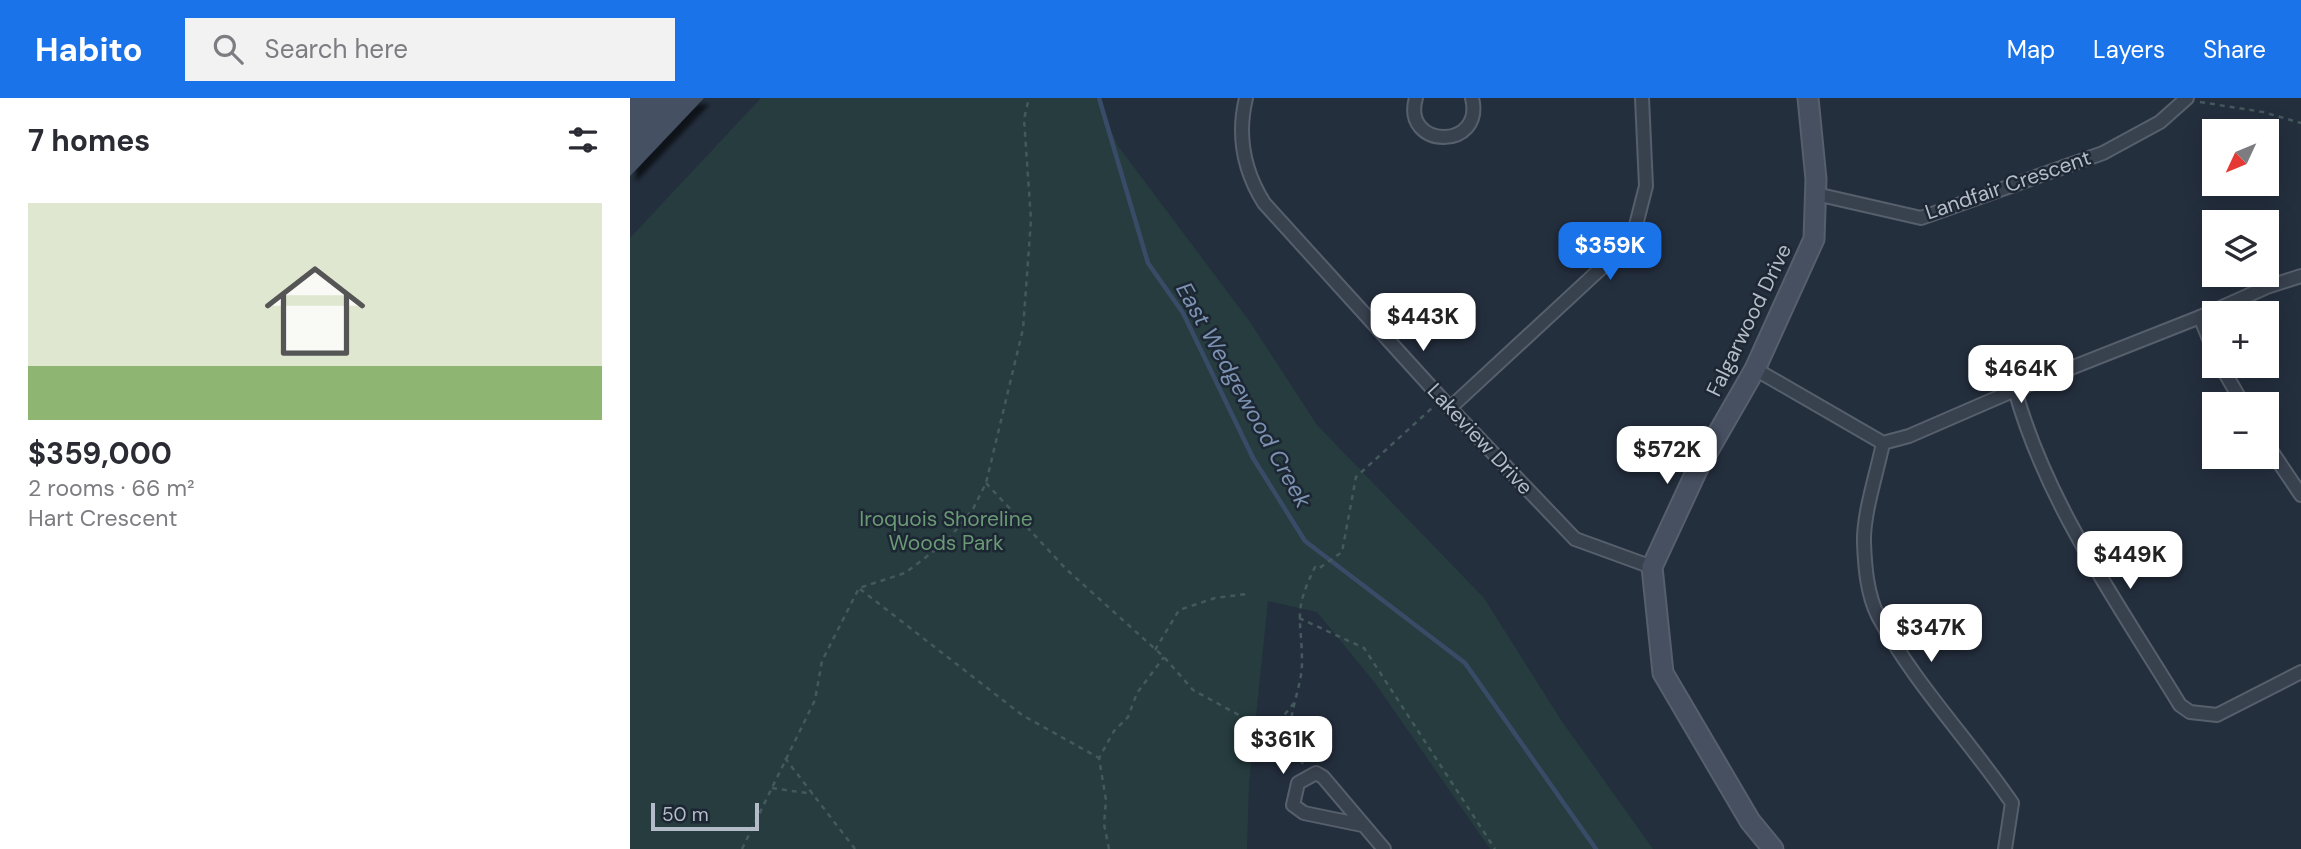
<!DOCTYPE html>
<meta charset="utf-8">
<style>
body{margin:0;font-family:"DM Sans",sans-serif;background:#f2f2f3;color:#2b2b33;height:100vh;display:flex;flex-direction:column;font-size:26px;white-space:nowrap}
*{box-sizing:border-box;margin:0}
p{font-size:23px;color:#7c7c81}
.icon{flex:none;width:38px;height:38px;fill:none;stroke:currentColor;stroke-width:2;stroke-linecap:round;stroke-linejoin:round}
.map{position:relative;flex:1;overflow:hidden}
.sheet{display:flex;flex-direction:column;background:#fff;width:630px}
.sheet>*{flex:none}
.needle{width:46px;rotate:226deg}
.tools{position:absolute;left:1572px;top:21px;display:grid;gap:14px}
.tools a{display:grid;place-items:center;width:77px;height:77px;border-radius:0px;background:#fff;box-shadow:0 4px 18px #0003;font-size:35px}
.scale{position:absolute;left:21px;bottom:18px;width:108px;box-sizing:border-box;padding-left:7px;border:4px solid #b4bcc9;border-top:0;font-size:19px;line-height:24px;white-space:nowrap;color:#b4bcc9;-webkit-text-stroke:5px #1d2633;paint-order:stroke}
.price{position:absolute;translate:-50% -60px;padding:0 16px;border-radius:14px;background:#fff;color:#222;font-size:23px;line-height:46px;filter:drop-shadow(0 2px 4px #0008)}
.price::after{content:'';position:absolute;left:50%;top:42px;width:21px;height:16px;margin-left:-10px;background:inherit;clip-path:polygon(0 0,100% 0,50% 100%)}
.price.active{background:#1a73e8;color:#fff}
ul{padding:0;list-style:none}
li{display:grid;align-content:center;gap:14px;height:371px;padding:0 28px}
li span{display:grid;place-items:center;height:217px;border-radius:0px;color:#555}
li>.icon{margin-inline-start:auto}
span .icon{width:126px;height:126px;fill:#fffc;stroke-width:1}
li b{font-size:30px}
h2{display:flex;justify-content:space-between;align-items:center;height:84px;padding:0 28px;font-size:30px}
header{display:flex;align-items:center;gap:42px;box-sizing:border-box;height:98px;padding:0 35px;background:#1a73e8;color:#fff}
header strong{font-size:33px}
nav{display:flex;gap:38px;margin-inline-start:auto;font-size:24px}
.search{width:490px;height:63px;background:#f2f2f3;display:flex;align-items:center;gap:18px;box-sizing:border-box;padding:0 24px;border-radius:0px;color:#7c7c81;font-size:26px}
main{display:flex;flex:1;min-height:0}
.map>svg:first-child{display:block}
</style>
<header>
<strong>Habito</strong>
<div class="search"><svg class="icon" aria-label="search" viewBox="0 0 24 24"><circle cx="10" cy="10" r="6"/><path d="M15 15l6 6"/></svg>Search here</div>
<nav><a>Map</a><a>Layers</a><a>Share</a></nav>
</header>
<main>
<section class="sheet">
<h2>7 homes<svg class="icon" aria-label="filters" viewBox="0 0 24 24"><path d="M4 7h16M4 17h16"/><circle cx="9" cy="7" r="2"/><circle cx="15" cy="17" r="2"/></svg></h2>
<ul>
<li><span style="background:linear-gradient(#dfe7d0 75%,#8fb573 0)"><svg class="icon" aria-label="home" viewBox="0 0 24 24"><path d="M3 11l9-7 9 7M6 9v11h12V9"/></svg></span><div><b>$359,000</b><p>2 rooms · 66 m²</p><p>Hart Crescent</p></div></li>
</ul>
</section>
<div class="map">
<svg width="1671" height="751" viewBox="0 0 1671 751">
<defs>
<filter id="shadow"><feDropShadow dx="6" dy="6" stdDeviation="2" flood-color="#0009"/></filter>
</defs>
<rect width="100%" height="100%" fill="#242f3e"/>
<!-- green -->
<polygon fill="#263c3f" points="131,0 466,0 488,48 620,224 687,327 854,500 931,622 1023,751 860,751 745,585 687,514 638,503 619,685 617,751 0,751 0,140"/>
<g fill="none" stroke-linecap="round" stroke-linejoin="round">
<!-- stream -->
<polyline stroke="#394c67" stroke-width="4.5" points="469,0 518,165 553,215 623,360 675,443 835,565 966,751"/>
</g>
<!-- building -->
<polygon fill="#455162" filter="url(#shadow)" points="0,0 74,0 0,78"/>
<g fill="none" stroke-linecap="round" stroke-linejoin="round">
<!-- street casing -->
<g stroke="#565f6c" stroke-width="16">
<g id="street">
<path d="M616,0C607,37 614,73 634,105L820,310L945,441L1022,469"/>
<path d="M786,0C771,51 855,53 842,0"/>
<polyline points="1186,96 1291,120 1473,55 1530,24 1557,0"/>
<polyline points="1570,219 1584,253"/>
<polyline points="1591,268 1613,306"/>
<polyline points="1125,271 1253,345 1279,338 1385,292 1570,219 1637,189 1671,178"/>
<path d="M1385,292C1417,407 1488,505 1550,607L1560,614L1587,617L1671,574"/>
<polyline points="820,310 980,162 1005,131 1016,88 1012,0"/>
<path d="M1253,345C1247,375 1233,416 1234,445C1235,469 1237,496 1248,518C1284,585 1339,642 1382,705L1375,751"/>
<polyline points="1636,345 1671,397"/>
<polyline points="732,727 674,715 663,707 668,685 686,675 693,679 754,751"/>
</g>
</g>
<!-- secondary casing -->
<g stroke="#565f6c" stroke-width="23">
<polyline id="secondary" points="1143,751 1120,723 1033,575 1022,469 1067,372 1125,271 1184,141 1186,81 1178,0"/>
</g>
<!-- path -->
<g stroke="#44595c" stroke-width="2.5" stroke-dasharray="5 5" stroke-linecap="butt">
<polyline points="1570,4 1633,14 1671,25"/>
<polyline points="356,385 436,471 534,559 563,592 662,646"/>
<polyline points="230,491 392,617 469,660"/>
<polyline points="669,520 734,550 865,751"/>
<polyline points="525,552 549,512 585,500 617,496"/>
<polyline points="642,632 664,605"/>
<polyline points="155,660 225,751"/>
<path d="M673,666C670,661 664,653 662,647C655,620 672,591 672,565C672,519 662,516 685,469L688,471L712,454L726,379L802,310"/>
<polyline points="142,690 183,696"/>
<polyline points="112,751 185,602 192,563 229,490 275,475 316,444 343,411 356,385 393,231 401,122 394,21 399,0"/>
<polyline points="479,751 474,726 476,702 469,660 484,633 498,619 507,595 534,559"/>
</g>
<!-- street -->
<use href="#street" stroke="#38414e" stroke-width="12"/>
<!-- secondary -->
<use href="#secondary" stroke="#465061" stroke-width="19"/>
</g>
<g text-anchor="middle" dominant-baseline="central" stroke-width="5" stroke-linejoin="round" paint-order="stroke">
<!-- street labels -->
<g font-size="21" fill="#b4bcc9" stroke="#1d2633">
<text transform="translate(1378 87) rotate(-19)">Landfair Crescent</text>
<text transform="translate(1119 222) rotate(-64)">Falgarwood Drive</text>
<text transform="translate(850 341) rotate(47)">Lakeview Drive</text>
</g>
<!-- park labels -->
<g font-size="21" fill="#6b9a76" stroke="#1d2633">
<text x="316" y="421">Iroquois Shoreline<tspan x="316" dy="24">Woods Park</tspan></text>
</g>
<!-- water labels -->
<g font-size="23" font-style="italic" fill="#7c92b1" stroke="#1d2633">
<text transform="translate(614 297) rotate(61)">East Wedgewood Creek</text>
</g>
</g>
</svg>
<div class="tools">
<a><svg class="needle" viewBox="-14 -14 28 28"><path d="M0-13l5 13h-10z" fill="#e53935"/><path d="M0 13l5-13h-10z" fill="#7c7c81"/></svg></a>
<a><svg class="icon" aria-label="layers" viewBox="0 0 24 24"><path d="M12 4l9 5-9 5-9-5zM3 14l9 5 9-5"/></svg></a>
<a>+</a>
<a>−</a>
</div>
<div class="scale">50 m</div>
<b class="price active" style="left:980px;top:184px">$359K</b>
<b class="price" style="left:793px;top:255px">$443K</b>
<b class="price" style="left:1391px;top:307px">$464K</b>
<b class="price" style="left:1037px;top:388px">$572K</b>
<b class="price" style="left:1500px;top:493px">$449K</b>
<b class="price" style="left:1301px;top:566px">$347K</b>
<b class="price" style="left:653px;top:678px">$361K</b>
</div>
</main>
